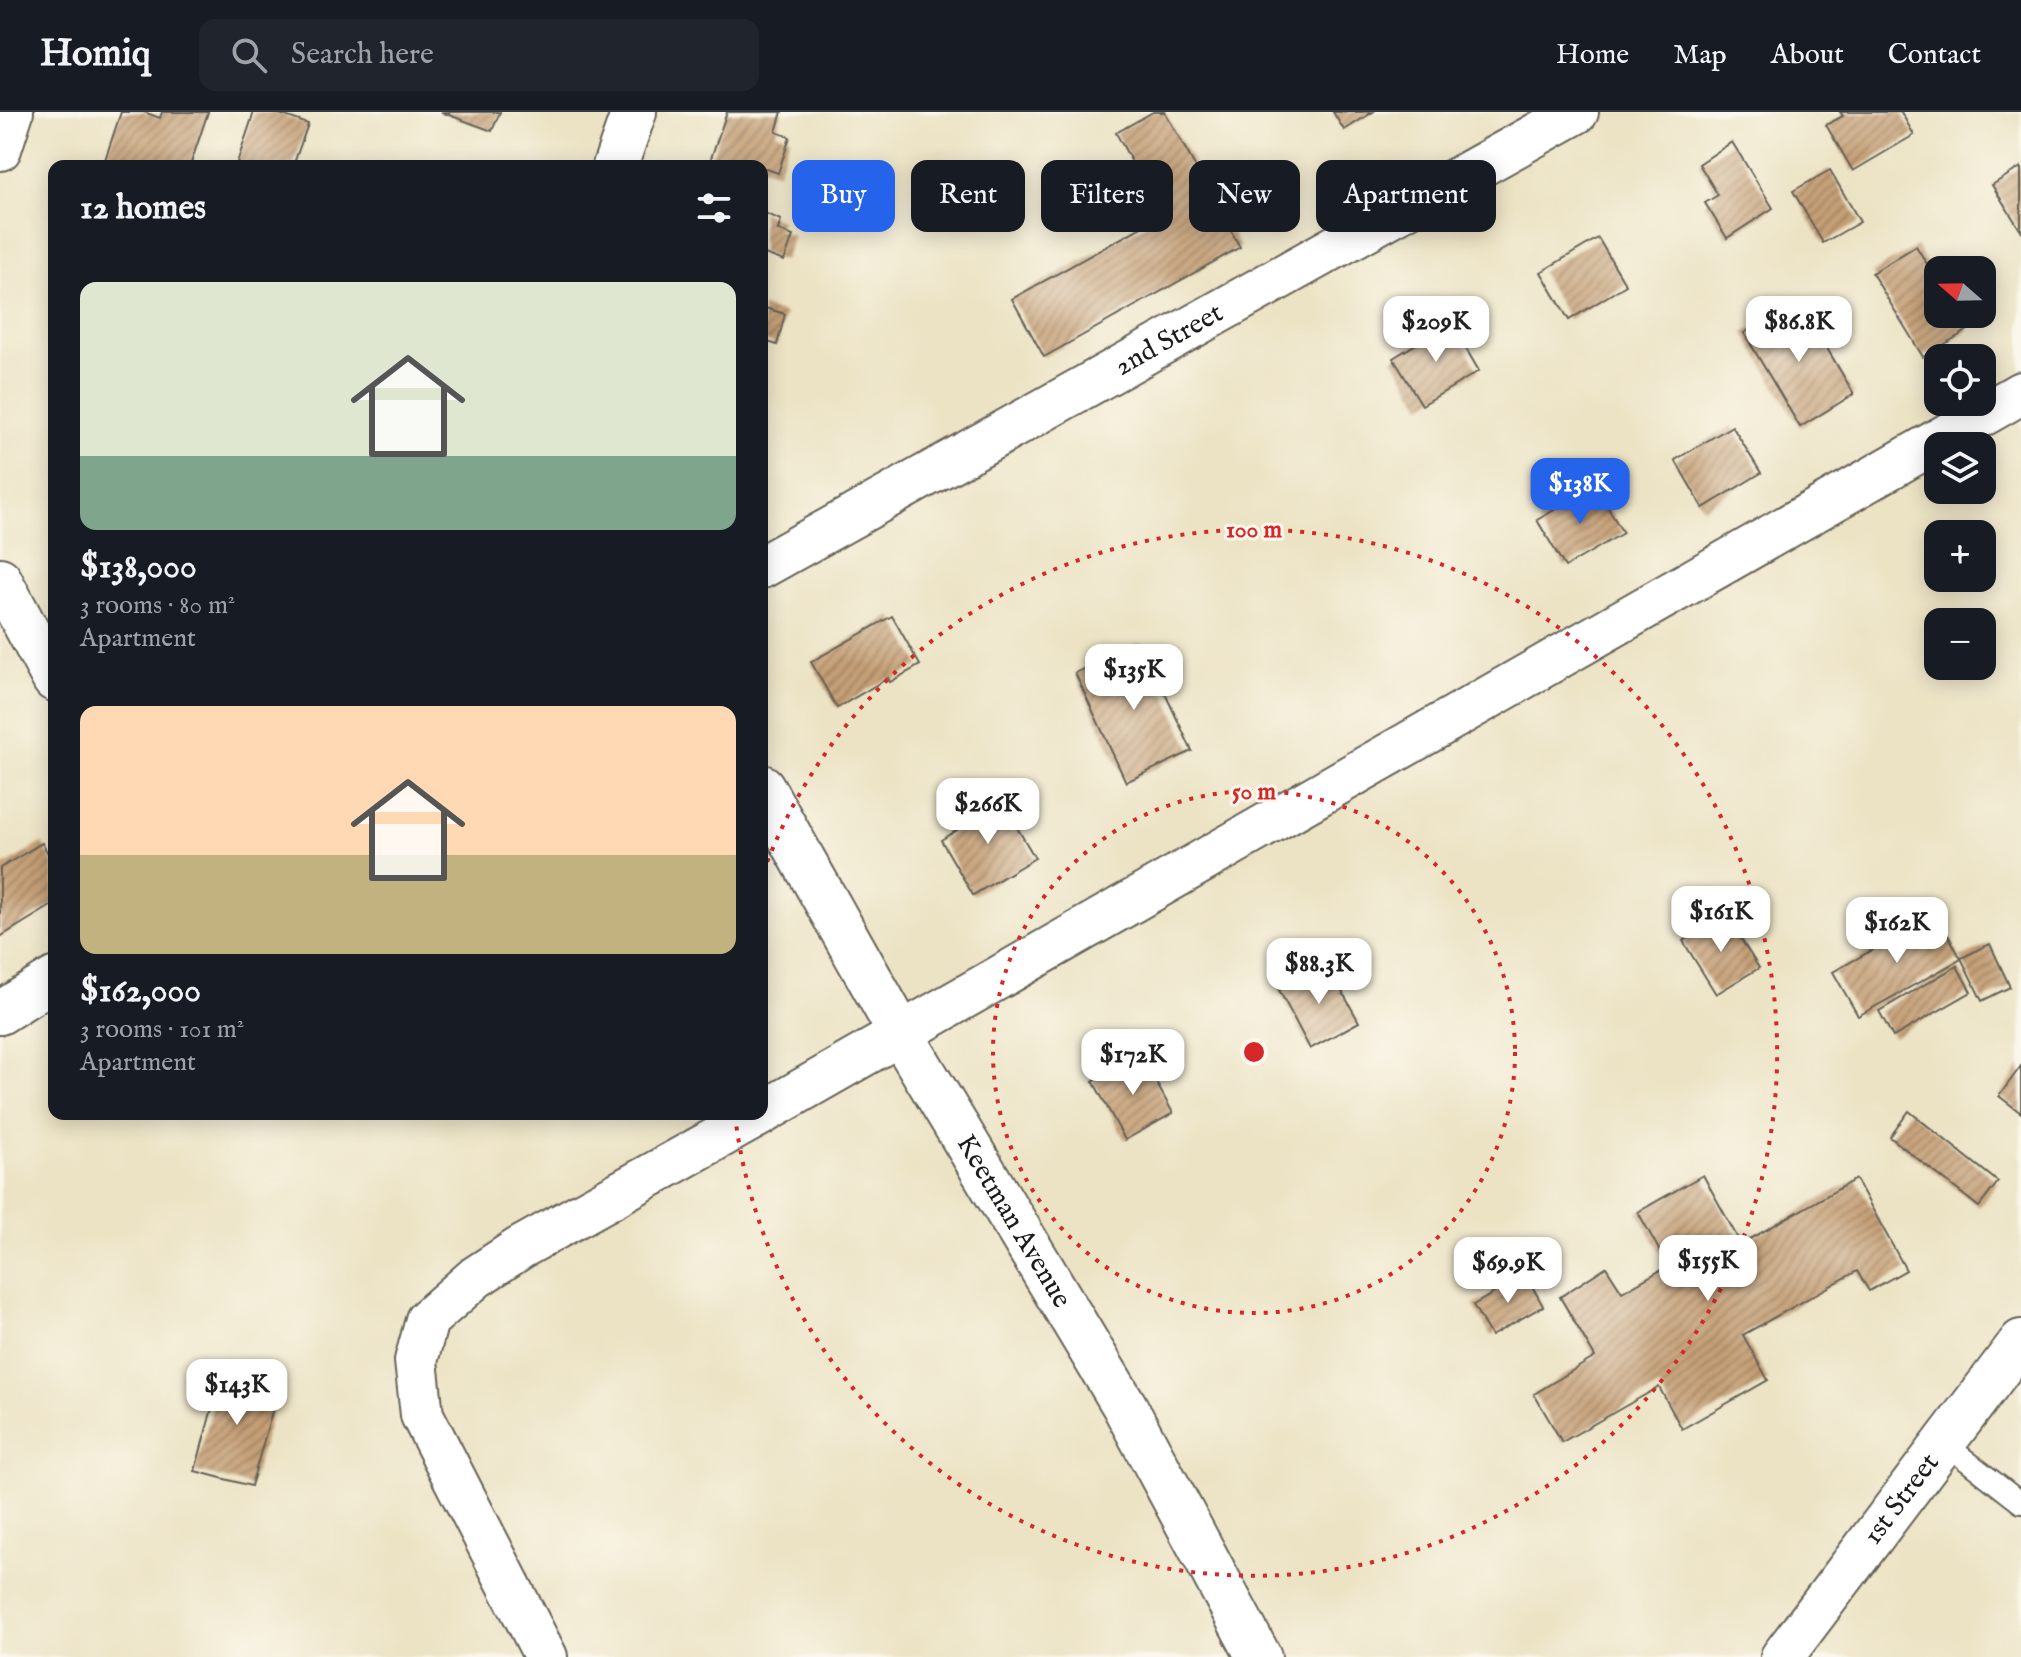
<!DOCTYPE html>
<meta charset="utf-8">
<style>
body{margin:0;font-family:"IM FELL English",serif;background:#20242c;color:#f1f3f6;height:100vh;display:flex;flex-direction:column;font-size:30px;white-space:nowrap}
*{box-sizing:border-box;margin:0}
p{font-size:26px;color:#9ea1a6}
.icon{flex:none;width:44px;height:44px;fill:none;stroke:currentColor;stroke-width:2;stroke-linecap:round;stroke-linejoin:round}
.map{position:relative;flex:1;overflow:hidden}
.side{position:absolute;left:48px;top:48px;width:720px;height:960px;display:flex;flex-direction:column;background:#171b24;border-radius:16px;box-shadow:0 4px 20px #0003}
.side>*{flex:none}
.top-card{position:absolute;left:792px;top:48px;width:760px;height:72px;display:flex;gap:16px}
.needle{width:52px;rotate:290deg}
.controls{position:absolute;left:1924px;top:144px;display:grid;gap:16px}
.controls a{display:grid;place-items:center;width:72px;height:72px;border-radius:16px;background:#171b24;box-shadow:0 4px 20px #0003;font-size:40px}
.price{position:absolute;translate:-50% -68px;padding:0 18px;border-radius:16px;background:#fff;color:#222;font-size:26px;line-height:52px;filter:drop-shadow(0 2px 4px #0008)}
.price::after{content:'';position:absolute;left:50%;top:48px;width:24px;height:18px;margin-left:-12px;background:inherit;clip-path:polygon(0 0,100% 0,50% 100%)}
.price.current{background:#2563eb;color:#fff}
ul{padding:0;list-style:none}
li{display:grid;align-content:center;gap:16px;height:424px;padding:0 32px}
li span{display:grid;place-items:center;height:248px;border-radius:16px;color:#555}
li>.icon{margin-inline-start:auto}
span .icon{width:144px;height:144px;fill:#fffc;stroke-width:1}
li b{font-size:34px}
h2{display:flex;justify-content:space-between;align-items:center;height:96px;padding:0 32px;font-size:34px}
.tag{padding:0 28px;border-radius:16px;background:#171b24;box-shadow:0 4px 20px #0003;font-size:28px;line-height:72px}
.tag.current{background:#2563eb;color:#fff}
header{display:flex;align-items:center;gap:48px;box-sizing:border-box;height:112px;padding:0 40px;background:#171b24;border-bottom:2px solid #363941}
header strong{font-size:38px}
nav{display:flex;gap:44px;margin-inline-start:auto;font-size:28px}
.search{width:560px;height:72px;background:#20242c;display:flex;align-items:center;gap:20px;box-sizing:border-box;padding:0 28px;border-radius:16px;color:#9ea1a6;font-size:30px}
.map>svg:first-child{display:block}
</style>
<header>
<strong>Homiq</strong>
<div class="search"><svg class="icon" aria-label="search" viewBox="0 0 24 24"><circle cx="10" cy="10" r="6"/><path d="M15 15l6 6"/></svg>Search here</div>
<nav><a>Home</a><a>Map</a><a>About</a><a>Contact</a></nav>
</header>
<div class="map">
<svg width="2021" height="1545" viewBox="0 0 2021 1545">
<defs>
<pattern id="building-hatch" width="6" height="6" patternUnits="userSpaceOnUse" patternTransform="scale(2)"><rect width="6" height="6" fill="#c59f76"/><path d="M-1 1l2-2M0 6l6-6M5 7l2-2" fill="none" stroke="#9f8160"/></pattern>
</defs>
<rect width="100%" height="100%" fill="#fbf7ec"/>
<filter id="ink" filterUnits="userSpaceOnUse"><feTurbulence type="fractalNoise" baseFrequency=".0125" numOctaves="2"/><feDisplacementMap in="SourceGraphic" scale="16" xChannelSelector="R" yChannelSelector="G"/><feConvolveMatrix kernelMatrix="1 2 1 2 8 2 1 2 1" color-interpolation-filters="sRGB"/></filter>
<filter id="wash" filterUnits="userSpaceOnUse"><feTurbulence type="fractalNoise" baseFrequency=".006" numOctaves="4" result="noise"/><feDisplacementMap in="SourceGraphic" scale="32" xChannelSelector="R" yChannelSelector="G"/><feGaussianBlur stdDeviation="1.8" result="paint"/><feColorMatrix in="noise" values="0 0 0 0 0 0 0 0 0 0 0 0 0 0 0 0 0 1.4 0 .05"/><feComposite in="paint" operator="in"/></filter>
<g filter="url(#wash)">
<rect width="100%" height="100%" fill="#ece3c4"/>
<g id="blocks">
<!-- building -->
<g fill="url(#building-hatch)">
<polygon points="121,0 144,0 160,6 162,0 208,0 190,54 103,54"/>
<polygon points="254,0 274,0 308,12 293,54 236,54"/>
<polygon points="441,0 500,0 492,19"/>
<polygon points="727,0 782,0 776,20 790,25 778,61 749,51 748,54 725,54 710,49"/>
<polygon points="1153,0 1165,0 1240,135 1044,245 1012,187 1161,104 1116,21"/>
<polygon points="1333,0 1373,0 1344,18"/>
<polygon points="1840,0 1901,0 1914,23 1853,59 1826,13 1843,4"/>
<polygon points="1732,30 1773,96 1727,126 1705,91 1718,83 1699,52"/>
<polygon points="2021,55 2021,119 1992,73"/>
<polygon points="1830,58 1860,110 1823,131 1793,79"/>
<polygon points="762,100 781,108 778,118 793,124 784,149 762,141"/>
<polygon points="1598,126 1626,173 1569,208 1541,160"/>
<polygon points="1916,134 1938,170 1938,202 1958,202 1968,218 1923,245 1872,161"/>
<polygon points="1799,189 1854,282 1800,315 1744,221"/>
<polygon points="762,195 785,202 777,233 762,228"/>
<polygon points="1451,211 1479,259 1422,293 1393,246"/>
<polygon points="1732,314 1761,361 1703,396 1675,348"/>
<polygon points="1595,374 1623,421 1565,455 1537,408"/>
<polygon points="892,504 920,553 890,570 888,566 837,596 811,550"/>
<polygon points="1141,530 1192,639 1126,670 1075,561"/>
<polygon points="996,680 1035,746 973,783 941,728 977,706 970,695"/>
<polygon points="42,731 54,752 54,792 0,825 0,756"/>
<polygon points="1725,802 1759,856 1716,882 1683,829"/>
<polygon points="1937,802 1961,847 1858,904 1833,860"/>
<polygon points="1990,832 2010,875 1982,889 1961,846"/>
<polygon points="1327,852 1359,910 1310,937 1279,878"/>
<polygon points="1957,854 1971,880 1893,925 1879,899"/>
<polygon points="1141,943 1173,1001 1125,1028 1093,969"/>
<polygon points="2021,954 2021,1001 1999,984"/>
<polygon points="1909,999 1998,1070 1979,1095 1890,1025"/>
<polygon points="1703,1063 1741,1132 1856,1067 1906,1158 1869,1179 1857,1159 1743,1223 1768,1268 1682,1317 1659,1275 1562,1330 1534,1282 1595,1245 1560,1185 1606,1155 1622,1180 1668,1154 1638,1100"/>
<polygon points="1526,1163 1543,1194 1491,1224 1473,1193"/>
<polygon points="223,1256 280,1272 251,1374 195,1359"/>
</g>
</g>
</g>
<g filter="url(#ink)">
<use href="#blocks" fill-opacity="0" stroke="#656257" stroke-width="2"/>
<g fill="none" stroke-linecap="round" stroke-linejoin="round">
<!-- lane casing -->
<g stroke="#656257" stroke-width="24">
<polyline id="lane" points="1944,1331 2021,1391"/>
</g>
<!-- street casing -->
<g stroke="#656257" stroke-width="46">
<g id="street">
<polyline points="0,37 12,0"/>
<path id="s1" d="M762,455L1577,0"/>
<polyline points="0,467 54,568"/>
<polyline points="0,901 54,867"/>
<polyline points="762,1001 2021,281"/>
<polyline points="546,1545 422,1303 416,1249 427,1208 476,1165 520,1136 761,1002"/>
<path id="s2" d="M1782,1545L2021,1229"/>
</g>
</g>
<!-- secondary casing -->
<g stroke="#656257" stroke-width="48">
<g id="secondary">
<polyline points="615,54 634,0"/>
<path id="s3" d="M762,675L902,924L1124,1293L1259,1545"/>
</g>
</g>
<!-- lane -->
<use href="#lane" stroke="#fff" stroke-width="20"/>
<!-- street -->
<use href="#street" stroke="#fff" stroke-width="42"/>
<!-- secondary -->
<use href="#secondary" stroke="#fff" stroke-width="44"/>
</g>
</g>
<!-- distance rings -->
<g fill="none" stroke="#d62828" stroke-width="4" stroke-dasharray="4 8">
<circle cx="1254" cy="940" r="261"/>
<path d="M763 761A523 523 0 1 1 735 1004"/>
</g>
<g text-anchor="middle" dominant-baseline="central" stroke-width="6" stroke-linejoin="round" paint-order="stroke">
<!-- street labels -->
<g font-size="28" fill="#1c1c1c" stroke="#fbf7ec">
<text stroke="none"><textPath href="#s1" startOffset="466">2nd Street</textPath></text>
<text stroke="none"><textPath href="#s3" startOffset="502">Keetman Avenue</textPath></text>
<text stroke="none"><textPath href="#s2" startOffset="198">1st Street</textPath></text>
</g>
</g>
<circle cx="1254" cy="940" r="12" fill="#d62828" stroke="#fbf7ec" stroke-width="4"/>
<g font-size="24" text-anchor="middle" font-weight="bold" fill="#d62828" stroke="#fbf7ec" stroke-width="6" stroke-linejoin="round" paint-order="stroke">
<text x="1254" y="425">100 m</text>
<text x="1254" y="687">50 m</text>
</g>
</svg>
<div class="controls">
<a><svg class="needle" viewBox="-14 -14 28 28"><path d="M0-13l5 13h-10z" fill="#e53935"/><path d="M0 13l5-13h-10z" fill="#9ea1a6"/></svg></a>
<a><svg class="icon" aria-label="locate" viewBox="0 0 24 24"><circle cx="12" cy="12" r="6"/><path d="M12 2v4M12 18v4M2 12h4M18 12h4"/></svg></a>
<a><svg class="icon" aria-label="layers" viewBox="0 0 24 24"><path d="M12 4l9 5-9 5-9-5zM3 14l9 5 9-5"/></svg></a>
<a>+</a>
<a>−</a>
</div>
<b class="price" style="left:1436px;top:252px">$209K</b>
<b class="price" style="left:1799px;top:252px">$86.8K</b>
<b class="price current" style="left:1580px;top:414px">$138K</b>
<b class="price" style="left:1134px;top:600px">$135K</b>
<b class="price" style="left:988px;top:734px">$266K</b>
<b class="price" style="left:1721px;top:842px">$161K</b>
<b class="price" style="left:1897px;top:853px">$162K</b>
<b class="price" style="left:1319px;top:894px">$88.3K</b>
<b class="price" style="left:1133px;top:985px">$172K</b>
<b class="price" style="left:1708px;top:1191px">$155K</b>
<b class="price" style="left:1508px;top:1193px">$69.9K</b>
<b class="price" style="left:237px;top:1315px">$143K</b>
<div class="top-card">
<a class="tag current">Buy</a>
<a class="tag">Rent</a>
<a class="tag">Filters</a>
<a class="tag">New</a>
<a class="tag">Apartment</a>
</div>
<section class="side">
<h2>12 homes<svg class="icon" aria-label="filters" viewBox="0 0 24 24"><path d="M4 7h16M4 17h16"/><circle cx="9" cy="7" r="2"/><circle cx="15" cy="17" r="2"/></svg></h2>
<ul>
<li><span style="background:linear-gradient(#dfe7d0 70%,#7fa58c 0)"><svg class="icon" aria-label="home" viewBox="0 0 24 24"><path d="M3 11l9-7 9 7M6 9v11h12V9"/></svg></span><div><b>$138,000</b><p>3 rooms · 80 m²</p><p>Apartment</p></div></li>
<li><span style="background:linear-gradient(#ffd9b3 60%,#c2b280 0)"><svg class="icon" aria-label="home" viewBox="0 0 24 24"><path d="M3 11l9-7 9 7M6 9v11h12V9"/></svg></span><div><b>$162,000</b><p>3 rooms · 101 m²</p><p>Apartment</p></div></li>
</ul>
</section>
</div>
